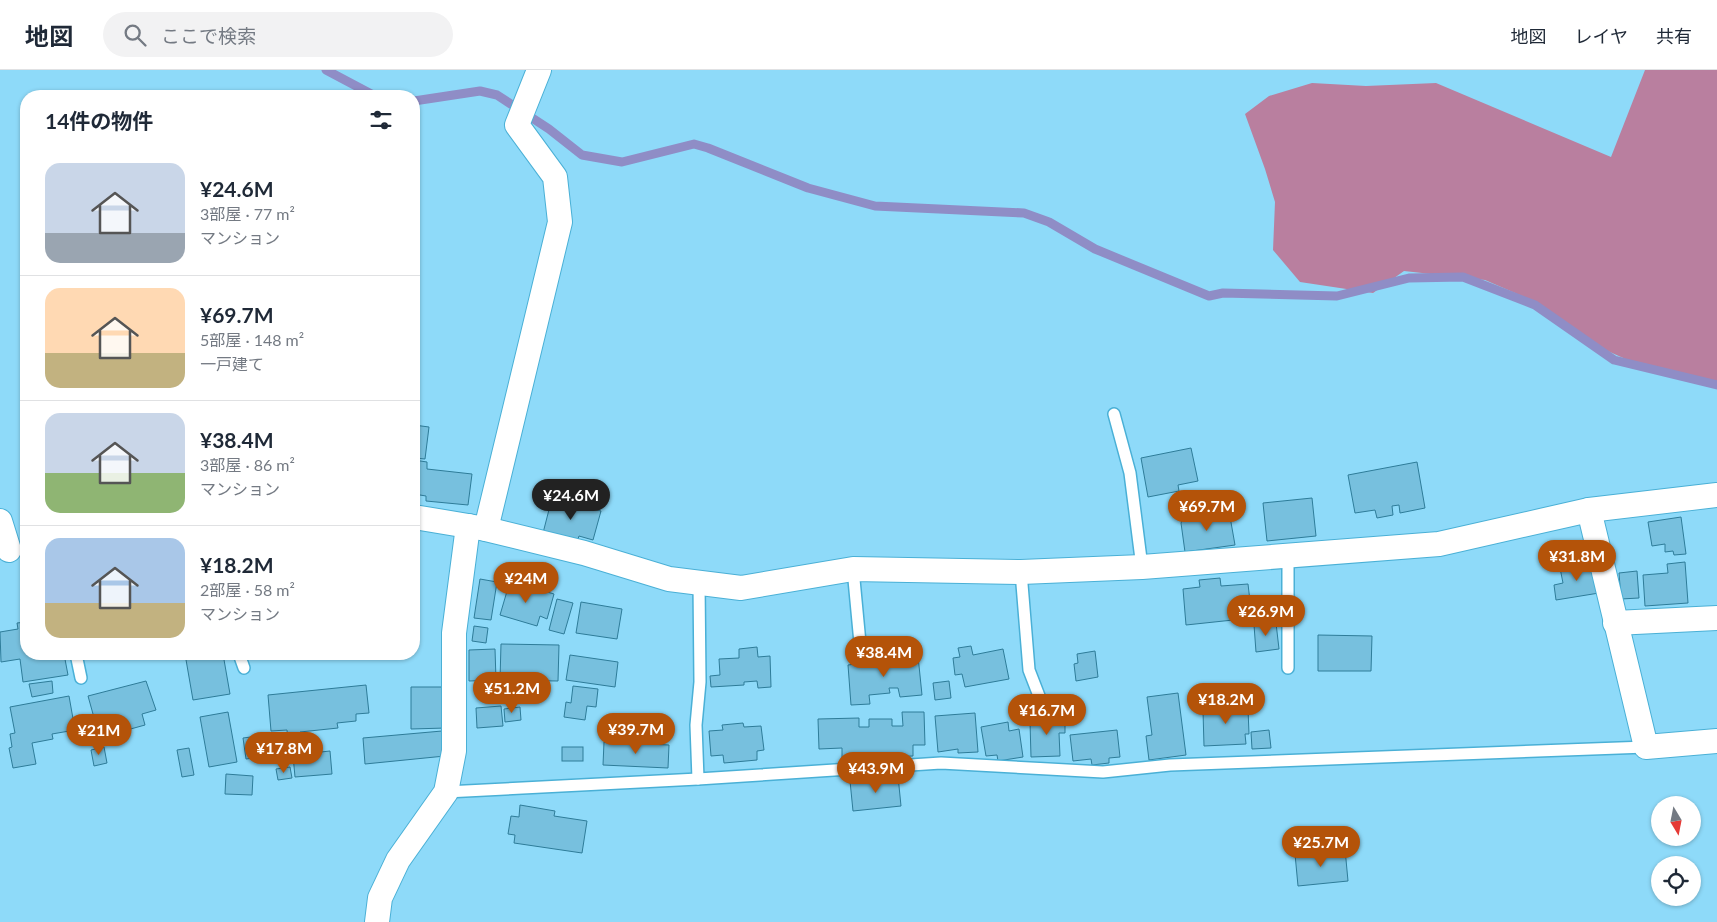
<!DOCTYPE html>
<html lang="ja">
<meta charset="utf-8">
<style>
body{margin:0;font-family:Lato,"Noto Sans JP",sans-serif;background:#f2f2f3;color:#1f2937;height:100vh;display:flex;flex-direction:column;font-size:19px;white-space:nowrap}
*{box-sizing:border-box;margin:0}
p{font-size:16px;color:#747a83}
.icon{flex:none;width:28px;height:28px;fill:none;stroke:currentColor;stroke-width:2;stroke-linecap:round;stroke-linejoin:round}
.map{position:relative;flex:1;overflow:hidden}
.side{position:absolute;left:20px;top:20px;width:400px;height:570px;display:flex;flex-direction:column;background:#fff;border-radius:20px;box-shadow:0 1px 4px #0004}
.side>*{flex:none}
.needle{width:32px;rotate:170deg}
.controls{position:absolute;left:1651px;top:726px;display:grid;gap:10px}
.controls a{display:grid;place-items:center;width:50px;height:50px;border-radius:50%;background:#fff;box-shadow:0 1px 4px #0004;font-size:25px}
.price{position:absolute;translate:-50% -42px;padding:0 11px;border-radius:18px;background:#b45309;color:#fff;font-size:16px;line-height:32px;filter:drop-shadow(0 1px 2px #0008)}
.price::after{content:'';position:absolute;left:50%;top:30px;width:15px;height:11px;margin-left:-8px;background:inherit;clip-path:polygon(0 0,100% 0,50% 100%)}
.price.selected{background:#222;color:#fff}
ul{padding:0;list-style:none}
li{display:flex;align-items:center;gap:15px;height:125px;padding:0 25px}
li+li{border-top:1px solid #e0e1e3}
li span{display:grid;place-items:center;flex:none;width:140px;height:100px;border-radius:15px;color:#555}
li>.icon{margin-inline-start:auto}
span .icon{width:60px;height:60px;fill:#fffc;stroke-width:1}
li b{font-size:21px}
h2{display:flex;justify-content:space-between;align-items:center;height:60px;padding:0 25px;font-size:21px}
header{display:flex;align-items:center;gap:30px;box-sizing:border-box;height:70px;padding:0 25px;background:#fff;border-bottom:1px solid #e0e1e3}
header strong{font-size:24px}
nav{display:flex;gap:28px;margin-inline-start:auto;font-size:18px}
.search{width:350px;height:45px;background:#f2f2f3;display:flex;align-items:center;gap:12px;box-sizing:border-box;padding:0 18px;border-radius:28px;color:#747a83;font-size:19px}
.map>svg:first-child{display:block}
</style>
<header>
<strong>地図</strong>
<div class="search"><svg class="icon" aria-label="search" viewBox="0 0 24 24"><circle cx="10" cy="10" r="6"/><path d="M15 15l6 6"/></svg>ここで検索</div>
<nav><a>地図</a><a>レイヤ</a><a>共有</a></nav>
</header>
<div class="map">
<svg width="1717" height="852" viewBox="0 0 1717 852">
<rect width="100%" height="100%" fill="#8edaf9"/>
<!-- forest -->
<polygon fill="#b97f9f" points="1645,0 1717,0 1717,314 1661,305 1601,278 1531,230 1485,210 1404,201 1373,223 1300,212 1273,180 1275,132 1265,99 1245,44 1269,26 1312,13 1366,16 1436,13 1611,87"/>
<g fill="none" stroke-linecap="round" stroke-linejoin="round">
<!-- stream -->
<g stroke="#8f8dc6" stroke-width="9">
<polyline points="326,0 375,26"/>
<polyline points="414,31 480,21 497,25 549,59 582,85 622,92 694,74 708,78 808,118 875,136 1024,143 1049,152 1095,179 1209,226 1223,223 1337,226 1409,208 1463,207 1535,235 1614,290 1717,315"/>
</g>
</g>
<!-- building -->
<g fill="#77c0de" stroke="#2e7c99">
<polygon points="414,355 429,357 425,389 414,388"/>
<polygon points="1191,378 1198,411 1178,415 1179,421 1148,427 1141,388"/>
<polygon points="414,390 427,392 427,399 472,404 468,435 426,431 426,426 414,424"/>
<polygon points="1417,392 1425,438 1400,443 1399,435 1392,436 1393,445 1377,448 1375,440 1355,443 1348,405"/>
<polygon points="552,428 601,441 593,470 579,466 577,472 543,463"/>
<polygon points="1312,428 1316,466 1267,471 1263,433"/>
<polygon points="1229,441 1235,475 1185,482 1181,453 1185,444 1196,443 1202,449 1212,448 1211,443"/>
<polygon points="1681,447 1686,484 1674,485 1673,481 1665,482 1665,474 1652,476 1648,452"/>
<polygon points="1593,492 1599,523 1556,530 1554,515 1563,513 1560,498"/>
<polygon points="1685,492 1688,533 1645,536 1643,505 1668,503 1667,494"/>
<polygon points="1637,501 1639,528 1621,529 1619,503"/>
<polygon points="1220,508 1221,516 1248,514 1252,548 1186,555 1183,519 1200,517 1199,510"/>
<polygon points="480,509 497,512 491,550 474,548"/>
<polygon points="510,511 554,524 547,549 540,546 537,556 500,545"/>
<polygon points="557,529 573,533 564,564 549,560"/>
<polygon points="581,532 622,539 617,569 576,563"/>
<polygon points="26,552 26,584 64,584 68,605 23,612 20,589 1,592 0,562 18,559 17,553"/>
<polygon points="1276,553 1279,579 1256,582 1254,555"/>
<polygon points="474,556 488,558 486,573 472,571"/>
<polygon points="1318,565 1372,566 1371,601 1318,601"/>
<polygon points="501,574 559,575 558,611 500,610"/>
<polygon points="971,576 973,585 1003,579 1009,609 965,617 962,604 955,605 953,588 960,587 958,578"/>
<polygon points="757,577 758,587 770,586 771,617 758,618 757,611 744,612 744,615 711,617 710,606 720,605 719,589 739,588 739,579"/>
<polygon points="495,579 496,610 469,611 469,580"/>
<polygon points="1095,581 1098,607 1076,611 1074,594 1078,593 1077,584"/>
<polygon points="185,584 223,584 230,624 193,630"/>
<polygon points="893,584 894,588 918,586 922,625 900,627 898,618 889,618 890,623 869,625 870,634 851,635 848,595 863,593 863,587"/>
<polygon points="570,585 618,592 615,617 566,610"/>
<polygon points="52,611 53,623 32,627 29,614"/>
<polygon points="146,611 156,640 142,644 145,655 127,660 126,655 98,662 88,626"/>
<polygon points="949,611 951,628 935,630 933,613"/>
<polygon points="366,615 369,643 356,644 356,651 337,653 338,658 300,662 300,670 288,671 287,660 271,661 268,625"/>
<polygon points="529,616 543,617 543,627 528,626"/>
<polygon points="573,616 598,619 596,637 587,636 585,650 564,647 566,632 571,633"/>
<polygon points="411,617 446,617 446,658 411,659"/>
<polygon points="1178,623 1186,685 1149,690 1146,666 1152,665 1147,627"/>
<polygon points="69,626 75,660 52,664 53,669 32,673 36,694 13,698 9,678 12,677 10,664 15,663 10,637"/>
<polygon points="1233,631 1233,639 1248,639 1249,664 1245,664 1246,674 1204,676 1203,641 1218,640 1217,632"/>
<polygon points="501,636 503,656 477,658 476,638"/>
<polygon points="520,637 521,650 505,652 504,639"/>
<polygon points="228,642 237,692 209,697 200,647"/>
<polygon points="902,642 924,642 925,675 913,675 913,686 842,688 842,678 819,679 818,649 859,648 859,657 869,657 869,649 892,649 892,656 903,656"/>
<polygon points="975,643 978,682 958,683 958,679 938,682 935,646"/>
<polygon points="1065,646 1065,663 1059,663 1060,686 1031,687 1030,652 1036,652 1036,647"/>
<polygon points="1008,652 1009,661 1019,659 1023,687 998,691 997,685 986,686 981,657"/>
<polygon points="743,653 744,657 761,656 764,680 757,681 757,690 724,693 723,685 711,686 709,661 723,660 722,655"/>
<polygon points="1117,660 1120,687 1109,688 1109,693 1092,695 1091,689 1073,691 1070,665"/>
<polygon points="1269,660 1271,678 1252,679 1251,662"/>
<polygon points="442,661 445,686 365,694 363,668"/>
<polygon points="282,663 285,684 246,689 243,668"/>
<polygon points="604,672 669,675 668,698 603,695"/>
<polygon points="104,677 107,693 94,696 91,680"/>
<rect x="562" y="677" width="21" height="14"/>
<polygon points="189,678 194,705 182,707 177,680"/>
<polygon points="330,681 332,704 295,707 293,685"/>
<polygon points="290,697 292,708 278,710 276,699"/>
<polygon points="226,704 253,706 252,725 225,724"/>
<polygon points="898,706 901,736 853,741 850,711"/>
<polygon points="520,735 555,741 554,746 587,751 582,783 514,773 515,765 508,764 511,746 519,747"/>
<polygon points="1345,779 1348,811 1298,816 1295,784"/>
</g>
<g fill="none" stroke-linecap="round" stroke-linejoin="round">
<!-- service casing -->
<g stroke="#4ab0d6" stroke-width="14">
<g id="service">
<polyline points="1114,344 1130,403 1142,497"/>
<polyline points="1288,485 1288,598"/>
<polyline points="853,499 860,573"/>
<polyline points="1021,502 1029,600 1041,631"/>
<polyline points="76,584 81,608"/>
<polyline points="239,584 244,598"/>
<polyline points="698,709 696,655 700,612 699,513"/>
<polyline points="446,722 698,709 941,693 1103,702 1170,695 1646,677"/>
</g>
</g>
<!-- minor casing -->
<g stroke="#4ab0d6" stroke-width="26">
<g id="minor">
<polyline points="1589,440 1646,677 1717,671"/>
<polyline points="414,447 486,459 584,483 669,509 741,518 853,499 1021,502 1142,497 1439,474 1589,440 1717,425"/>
<polyline points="0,451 9,480"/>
<polyline points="486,459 560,152 555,107 517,55 539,0"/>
<polyline points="1615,553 1717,548"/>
<polyline points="377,852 380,828 398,790 446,722 454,681 454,563 468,456"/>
</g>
</g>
<!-- service -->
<use href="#service" stroke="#fff" stroke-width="11"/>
<!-- minor -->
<use href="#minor" stroke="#fff" stroke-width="24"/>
</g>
</svg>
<div class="controls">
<a><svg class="needle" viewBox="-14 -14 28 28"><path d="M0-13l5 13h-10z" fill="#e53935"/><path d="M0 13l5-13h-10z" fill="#747a83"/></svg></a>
<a><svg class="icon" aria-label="locate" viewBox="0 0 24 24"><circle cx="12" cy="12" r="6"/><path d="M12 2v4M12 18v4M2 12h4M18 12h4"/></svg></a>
</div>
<b class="price selected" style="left:571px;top:451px">¥24.6M</b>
<b class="price" style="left:1207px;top:462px">¥69.7M</b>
<b class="price" style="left:1577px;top:512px">¥31.8M</b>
<b class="price" style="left:526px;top:534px">¥24M</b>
<b class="price" style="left:1266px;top:567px">¥26.9M</b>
<b class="price" style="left:884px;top:608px">¥38.4M</b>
<b class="price" style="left:512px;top:644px">¥51.2M</b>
<b class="price" style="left:1226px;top:655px">¥18.2M</b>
<b class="price" style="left:1047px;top:666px">¥16.7M</b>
<b class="price" style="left:636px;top:685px">¥39.7M</b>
<b class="price" style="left:99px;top:686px">¥21M</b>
<b class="price" style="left:284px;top:704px">¥17.8M</b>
<b class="price" style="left:876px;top:724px">¥43.9M</b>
<b class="price" style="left:1321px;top:798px">¥25.7M</b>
<section class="side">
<h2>14件の物件<svg class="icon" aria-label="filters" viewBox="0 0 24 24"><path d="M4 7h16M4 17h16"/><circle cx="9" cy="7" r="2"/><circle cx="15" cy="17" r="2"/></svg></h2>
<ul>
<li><span style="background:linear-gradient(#c9d6e8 70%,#9aa5b1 0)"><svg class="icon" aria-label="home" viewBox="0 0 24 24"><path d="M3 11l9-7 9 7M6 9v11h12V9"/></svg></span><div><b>¥24.6M</b><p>3部屋 · 77 m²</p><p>マンション</p></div></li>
<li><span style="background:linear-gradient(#ffd9b3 65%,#c2b280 0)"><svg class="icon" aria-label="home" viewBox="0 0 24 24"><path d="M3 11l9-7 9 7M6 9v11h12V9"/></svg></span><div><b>¥69.7M</b><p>5部屋 · 148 m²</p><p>一戸建て</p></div></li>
<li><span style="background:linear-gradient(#c9d6e8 60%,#8fb573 0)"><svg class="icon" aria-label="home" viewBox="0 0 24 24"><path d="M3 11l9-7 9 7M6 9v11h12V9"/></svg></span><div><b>¥38.4M</b><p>3部屋 · 86 m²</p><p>マンション</p></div></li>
<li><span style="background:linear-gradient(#a9c7e8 65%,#c2b280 0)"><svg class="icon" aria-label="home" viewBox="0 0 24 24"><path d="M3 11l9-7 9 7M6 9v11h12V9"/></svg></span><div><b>¥18.2M</b><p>2部屋 · 58 m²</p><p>マンション</p></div></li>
</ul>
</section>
</div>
